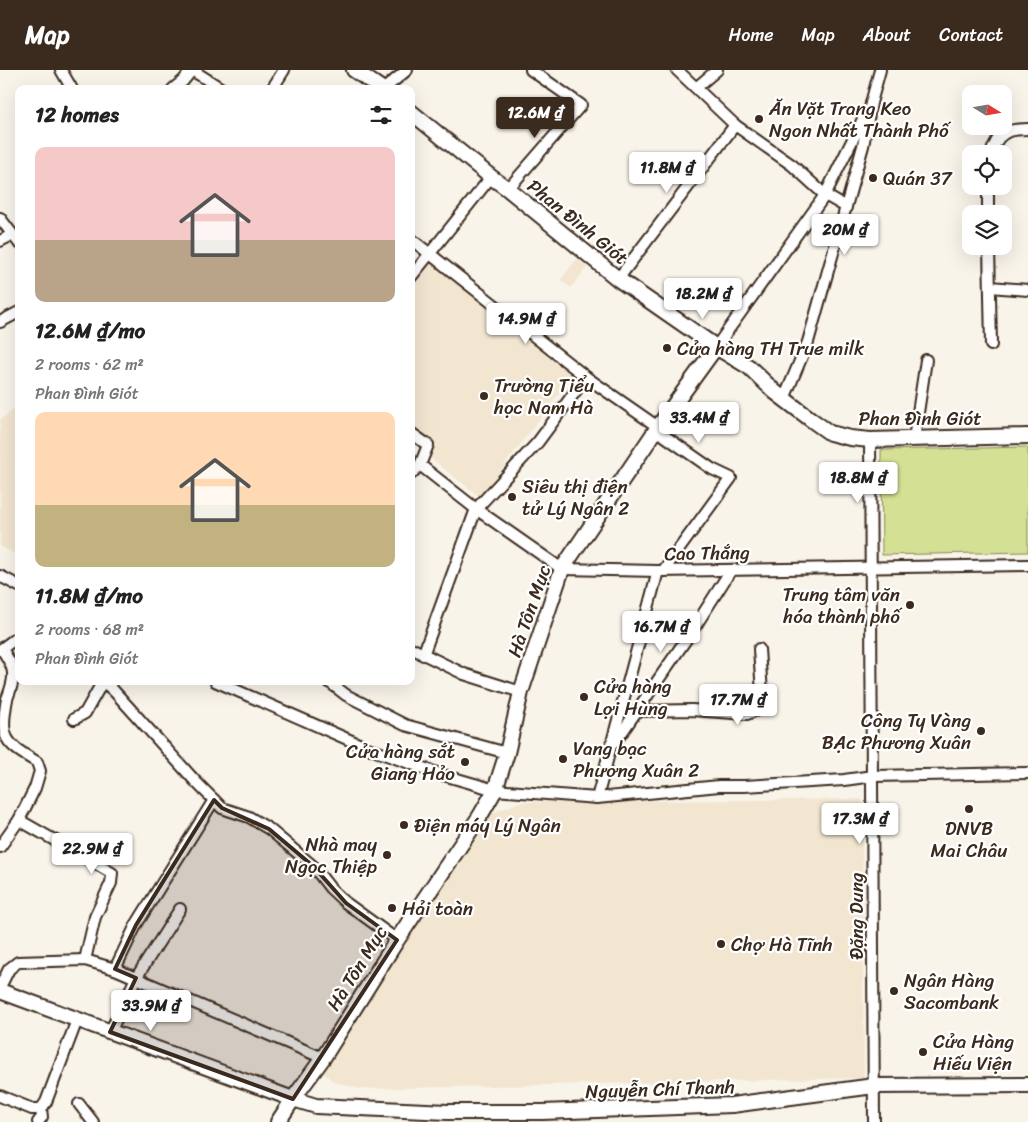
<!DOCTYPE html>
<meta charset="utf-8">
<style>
body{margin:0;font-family:Sriracha,sans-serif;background:#f6f6f6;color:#222;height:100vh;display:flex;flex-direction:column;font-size:19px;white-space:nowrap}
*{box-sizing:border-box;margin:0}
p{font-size:16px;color:#767676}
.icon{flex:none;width:28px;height:28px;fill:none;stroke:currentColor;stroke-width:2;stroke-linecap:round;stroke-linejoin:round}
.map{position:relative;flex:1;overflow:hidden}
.panel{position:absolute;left:15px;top:15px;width:400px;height:600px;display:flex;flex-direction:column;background:#fff;border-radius:10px;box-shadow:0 5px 20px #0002}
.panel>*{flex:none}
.needle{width:32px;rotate:101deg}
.buttons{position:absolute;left:962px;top:15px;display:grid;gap:10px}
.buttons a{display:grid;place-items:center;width:50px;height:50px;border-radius:10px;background:#fff;box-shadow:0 5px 20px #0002;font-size:25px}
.price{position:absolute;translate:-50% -42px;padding:0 11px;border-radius:5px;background:#fff;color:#222;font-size:16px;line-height:32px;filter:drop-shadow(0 1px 2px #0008)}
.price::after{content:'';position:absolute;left:50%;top:30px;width:15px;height:11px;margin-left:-8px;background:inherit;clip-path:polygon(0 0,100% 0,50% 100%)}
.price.active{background:#3b2a1e;color:#fff}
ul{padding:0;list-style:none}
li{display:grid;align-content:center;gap:10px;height:265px;padding:0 20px}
li span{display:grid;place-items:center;height:155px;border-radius:10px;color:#555}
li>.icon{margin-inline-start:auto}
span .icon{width:90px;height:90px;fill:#fffc;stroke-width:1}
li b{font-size:21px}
h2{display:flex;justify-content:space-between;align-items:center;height:60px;padding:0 20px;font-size:21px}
header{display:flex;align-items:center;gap:30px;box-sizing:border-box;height:70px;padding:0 25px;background:#3b2a1e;color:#fff}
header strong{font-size:24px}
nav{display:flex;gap:28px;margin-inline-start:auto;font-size:18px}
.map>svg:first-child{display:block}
</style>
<header>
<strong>Map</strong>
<nav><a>Home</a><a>Map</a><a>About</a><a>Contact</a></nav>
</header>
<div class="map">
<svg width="1028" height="1052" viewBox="0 0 1028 1052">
<rect width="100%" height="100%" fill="#f9f4ea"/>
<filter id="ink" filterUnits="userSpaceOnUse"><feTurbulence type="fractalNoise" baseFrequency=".02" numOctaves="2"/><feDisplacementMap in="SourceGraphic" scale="10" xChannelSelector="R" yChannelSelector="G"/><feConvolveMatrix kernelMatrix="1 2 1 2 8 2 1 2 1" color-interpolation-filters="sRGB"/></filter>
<g filter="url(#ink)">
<!-- built -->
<g fill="#f2e6d1">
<polygon points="430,179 581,295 480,427 430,388 432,373 411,357 411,203"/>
<polygon points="577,189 587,197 571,218 560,210"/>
<polygon points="19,335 19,486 0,476 0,350"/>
<polygon points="862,729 864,1008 361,1019 334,1012 322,1002 482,756 482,747 520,732"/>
</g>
<!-- green -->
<polygon fill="#d4e093" stroke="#888558" points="1028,377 1028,482 882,485 881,380"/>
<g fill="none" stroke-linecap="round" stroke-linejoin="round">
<!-- street casing -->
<g stroke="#3b2a1e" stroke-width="14">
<g id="street">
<polyline points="61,0 72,19"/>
<polyline points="192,0 222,19"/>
<polyline points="677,0 735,55 792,95 825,125 846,137"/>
<polyline points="697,17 717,0"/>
<polyline points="173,19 183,11 192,0"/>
<polyline points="272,19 284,0"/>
<polyline points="384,19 407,0"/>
<path d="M991,84C997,63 1007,59 1028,59"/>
<polyline points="988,116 988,144"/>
<polyline points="508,119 581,35 531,0"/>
<polyline points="0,148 19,173"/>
<polyline points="411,169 586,307 658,357"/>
<polyline points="0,171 12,165"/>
<polyline points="989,176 991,275"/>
<polyline points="411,207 491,107"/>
<polyline points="618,209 735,55"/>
<polyline points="990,217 1028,220"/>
<polyline points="0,252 19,242"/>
<polyline points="716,277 825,125 865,45"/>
<polyline points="784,329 808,272 863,76 871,33 880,0"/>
<polyline points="656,360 712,399 731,408 663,501"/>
<polyline points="411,363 428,375 420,395 411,404"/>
<polyline points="914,369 926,290"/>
<polyline points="870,370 874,1052"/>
<polyline points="420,395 476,439 562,499 658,501 1028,495"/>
<polyline points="0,506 19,516"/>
<polyline points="411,578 464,604 521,622"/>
<polyline points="0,580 19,566"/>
<polyline points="423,585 476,439 538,372 586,307"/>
<polyline points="103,611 114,621 196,712 222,738 249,747 269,759 313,796 330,818 346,833 397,870"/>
<polyline points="215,611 370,679 440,704 495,720 597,728 719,716 744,716 844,710 873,706 1028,703"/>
<polyline points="328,611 346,625 405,655 507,683"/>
<polyline points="637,641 692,640 747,644 757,640 762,623 759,579"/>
<polyline points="74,649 85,643 103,611"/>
<polyline points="616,671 696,555 731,500"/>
<polyline points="597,728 658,501"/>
<polyline points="19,750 112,803 111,813 95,847 85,890"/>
<path d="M0,777L19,750L35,718L40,701L37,692C4,673 0,668 7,629C10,621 14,612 13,603C13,595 6,586 2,579"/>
<polyline points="115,899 136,855 214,730"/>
<polyline points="0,917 9,899 18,892 85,890 115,899 323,988"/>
<polyline points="110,962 136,908 180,839"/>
<polyline points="0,1026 32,1039 41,1039 46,1032 77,950"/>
<polyline points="79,1034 93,1052"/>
<polyline points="38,1052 42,1047 41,1039"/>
</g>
</g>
<!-- secondary casing -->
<g stroke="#3b2a1e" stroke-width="18">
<g id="secondary">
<polyline points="354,0 382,19"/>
<polyline points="411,42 491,107 508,119 618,209 716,277 749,297 775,322 813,351 830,363 850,368 870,370 1028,366"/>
<polyline points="0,921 293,1029 316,1036 448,1042 542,1042 732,1035 874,1016 1028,1015"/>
<polyline points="278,1052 293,1029 323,988 397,870 480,746 495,720 507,683 521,622 562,499 658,357 716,277"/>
</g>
</g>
<!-- street -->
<use href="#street" stroke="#fff" stroke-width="10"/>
<!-- secondary -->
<use href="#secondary" stroke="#fff" stroke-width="14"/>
</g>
</g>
<!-- marked area -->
<path fill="#3b2a1e" fill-opacity="0.2" stroke="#3b2a1e" stroke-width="4" stroke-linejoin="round" d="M214,730L222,738L269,759L313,796L346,833L397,870L293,1029L110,962L136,908L115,899L136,855Z"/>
<!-- markers -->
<g fill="#3b2a1e" stroke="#fff" stroke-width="2">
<circle cx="759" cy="49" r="5"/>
<circle cx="873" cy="108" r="5"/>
<circle cx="667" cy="278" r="5"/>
<circle cx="484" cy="326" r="5"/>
<circle cx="512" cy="427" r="5"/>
<circle cx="910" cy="535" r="5"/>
<circle cx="584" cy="627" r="5"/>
<circle cx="981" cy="661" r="5"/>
<circle cx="563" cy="689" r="5"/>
<circle cx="465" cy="692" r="5"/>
<circle cx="969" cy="739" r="5"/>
<circle cx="404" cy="755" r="5"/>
<circle cx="387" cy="785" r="5"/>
<circle cx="392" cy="838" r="5"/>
<circle cx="721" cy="874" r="5"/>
<circle cx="894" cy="921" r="5"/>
<circle cx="923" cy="982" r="5"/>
</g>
<g text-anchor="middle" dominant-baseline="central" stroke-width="4.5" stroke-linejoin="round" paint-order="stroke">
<!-- poi labels -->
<g font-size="19" fill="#3b2a1e" stroke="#fff" text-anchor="start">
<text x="769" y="38">Ăn Vặt Trang Keo<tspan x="769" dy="22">Ngon Nhất Thành Phố</tspan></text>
<text x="883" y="108">Quán 37</text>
<text x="677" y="278">Cửa hàng TH True milk</text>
<text x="494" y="315">Trường Tiểu<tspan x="494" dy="22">học Nam Hà</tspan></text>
<text x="522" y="416">Siêu thị điện<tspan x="522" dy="22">tử Lý Ngân 2</tspan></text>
<text x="900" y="524" text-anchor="end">Trung tâm văn<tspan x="900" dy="22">hóa thành phố</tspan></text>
<text x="594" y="616">Cửa hàng<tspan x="594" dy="22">Lợi Hùng</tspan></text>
<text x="971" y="650" text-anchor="end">Công Ty Vàng<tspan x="971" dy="22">BẠc Phương Xuân</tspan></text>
<text x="573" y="678">Vang bạc<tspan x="573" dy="22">Phương Xuân 2</tspan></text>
<text x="455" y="681" text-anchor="end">Cửa hàng sắt<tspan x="455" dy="22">Giang Hảo</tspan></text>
<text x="414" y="755">Điện máy Lý Ngân</text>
<text x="969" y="758" text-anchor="middle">DNVB<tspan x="969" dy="22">Mai Châu</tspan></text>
<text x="377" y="774" text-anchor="end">Nhà may<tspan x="377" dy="22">Ngọc Thiệp</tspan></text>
<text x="402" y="838">Hải toàn</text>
<text x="731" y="874">Chợ Hà Tĩnh</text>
<text x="904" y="910">Ngân Hàng<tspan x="904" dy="22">Sacombank</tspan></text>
<text x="933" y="971">Cửa Hàng<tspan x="933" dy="22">Hiếu Viện</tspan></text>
</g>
<!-- street labels -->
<g font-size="19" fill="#3b2a1e" stroke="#fff">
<text transform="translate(578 152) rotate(39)">Phan Đình Giót</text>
<text x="920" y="348">Phan Đình Giót</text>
<text transform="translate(707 483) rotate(-1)">Cao Thắng</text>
<text transform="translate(529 541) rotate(-71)">Hà Tôn Mục</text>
<text transform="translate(856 846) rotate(-90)">Đặng Dung</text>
<text transform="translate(357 898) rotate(-58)">Hà Tôn Mục</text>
<text transform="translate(660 1019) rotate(-2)">Nguyễn Chí Thanh</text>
</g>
</g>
</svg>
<div class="buttons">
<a><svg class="needle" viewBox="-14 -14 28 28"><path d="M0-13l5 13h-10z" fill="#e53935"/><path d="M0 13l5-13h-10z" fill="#767676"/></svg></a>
<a><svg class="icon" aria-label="locate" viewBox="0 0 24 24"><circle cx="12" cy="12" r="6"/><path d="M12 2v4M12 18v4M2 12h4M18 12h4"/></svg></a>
<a><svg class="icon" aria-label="layers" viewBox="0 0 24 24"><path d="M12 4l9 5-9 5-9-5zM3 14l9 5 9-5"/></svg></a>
</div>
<b class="price active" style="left:535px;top:69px">12.6M ₫</b>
<b class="price" style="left:667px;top:124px">11.8M ₫</b>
<b class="price" style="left:845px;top:186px">20M ₫</b>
<b class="price" style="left:703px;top:250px">18.2M ₫</b>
<b class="price" style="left:526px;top:275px">14.9M ₫</b>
<b class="price" style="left:699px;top:374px">33.4M ₫</b>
<b class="price" style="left:858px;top:434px">18.8M ₫</b>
<b class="price" style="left:661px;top:583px">16.7M ₫</b>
<b class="price" style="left:738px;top:656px">17.7M ₫</b>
<b class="price" style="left:860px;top:775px">17.3M ₫</b>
<b class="price" style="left:92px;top:805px">22.9M ₫</b>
<b class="price" style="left:151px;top:962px">33.9M ₫</b>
<section class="panel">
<h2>12 homes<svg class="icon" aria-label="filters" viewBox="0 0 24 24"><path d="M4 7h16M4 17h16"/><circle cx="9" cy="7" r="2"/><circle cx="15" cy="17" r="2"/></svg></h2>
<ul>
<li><span style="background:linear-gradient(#f6c9c9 60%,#b9a48a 0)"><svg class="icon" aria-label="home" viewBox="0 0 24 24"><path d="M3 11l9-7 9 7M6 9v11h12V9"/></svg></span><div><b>12.6M ₫/mo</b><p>2 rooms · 62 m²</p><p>Phan Đình Giót</p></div></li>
<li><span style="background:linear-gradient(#ffd9b3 60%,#c2b280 0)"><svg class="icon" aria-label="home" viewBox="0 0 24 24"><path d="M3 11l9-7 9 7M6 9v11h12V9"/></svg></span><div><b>11.8M ₫/mo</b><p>2 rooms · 68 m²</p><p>Phan Đình Giót</p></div></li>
</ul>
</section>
</div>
